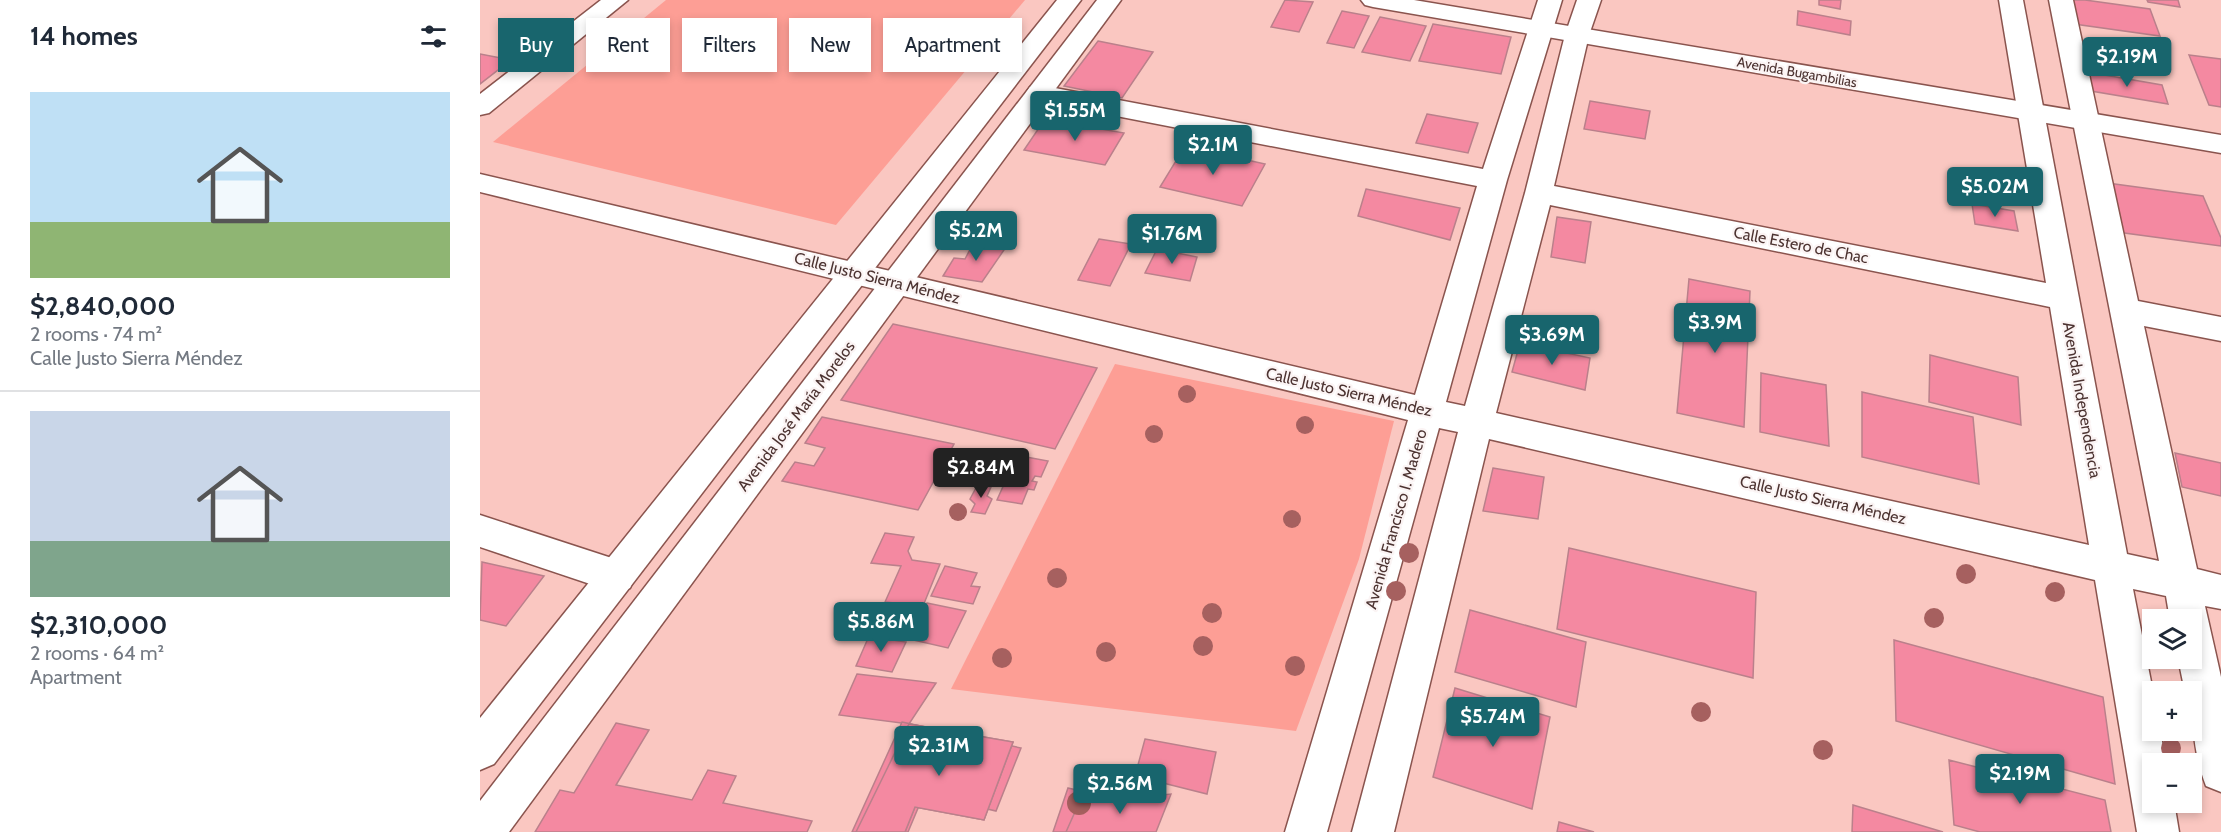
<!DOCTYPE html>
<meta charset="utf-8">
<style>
body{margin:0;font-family:Cabin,sans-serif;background:#f6f6f7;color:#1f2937;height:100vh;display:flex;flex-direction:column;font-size:22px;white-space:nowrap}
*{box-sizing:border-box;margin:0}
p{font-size:20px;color:#747a83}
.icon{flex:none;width:33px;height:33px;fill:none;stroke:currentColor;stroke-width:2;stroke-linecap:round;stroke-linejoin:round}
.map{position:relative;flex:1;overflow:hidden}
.side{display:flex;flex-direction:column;background:#fff;width:480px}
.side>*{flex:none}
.top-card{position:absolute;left:18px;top:18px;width:570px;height:54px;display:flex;gap:12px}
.tools{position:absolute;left:1662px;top:609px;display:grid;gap:12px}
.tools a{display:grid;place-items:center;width:60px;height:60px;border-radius:0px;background:#fff;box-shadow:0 3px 9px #0003;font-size:30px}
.price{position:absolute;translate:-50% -51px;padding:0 14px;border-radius:6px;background:#18656d;color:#fff;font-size:20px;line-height:39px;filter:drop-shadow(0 2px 3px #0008)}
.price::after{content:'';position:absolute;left:50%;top:36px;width:18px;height:14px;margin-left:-9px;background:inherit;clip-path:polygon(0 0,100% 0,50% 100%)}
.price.current{background:#222;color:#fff}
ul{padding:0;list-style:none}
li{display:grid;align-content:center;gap:12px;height:318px;padding:0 30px}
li+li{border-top:2px solid #e0e1e3}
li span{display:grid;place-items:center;height:186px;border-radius:0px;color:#555}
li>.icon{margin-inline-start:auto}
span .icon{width:108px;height:108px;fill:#fffc;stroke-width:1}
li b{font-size:26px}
h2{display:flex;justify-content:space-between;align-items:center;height:72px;padding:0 30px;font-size:26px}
.chip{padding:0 21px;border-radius:0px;background:#fff;box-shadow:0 3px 9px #0003;font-size:21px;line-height:54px}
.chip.current{background:#18656d;color:#fff}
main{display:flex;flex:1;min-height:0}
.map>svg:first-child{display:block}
</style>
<main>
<section class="side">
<h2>14 homes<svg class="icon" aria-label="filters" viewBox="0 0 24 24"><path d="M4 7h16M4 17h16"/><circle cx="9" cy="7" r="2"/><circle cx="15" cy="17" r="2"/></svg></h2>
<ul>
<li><span style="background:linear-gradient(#bfe0f5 70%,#8fb573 0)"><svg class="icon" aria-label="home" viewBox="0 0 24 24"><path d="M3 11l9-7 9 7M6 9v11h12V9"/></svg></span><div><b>$2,840,000</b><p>2 rooms · 74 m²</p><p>Calle Justo Sierra Méndez</p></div></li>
<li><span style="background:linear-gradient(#c9d6e8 70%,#7fa58c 0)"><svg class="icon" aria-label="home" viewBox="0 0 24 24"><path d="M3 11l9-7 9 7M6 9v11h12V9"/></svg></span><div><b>$2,310,000</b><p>2 rooms · 64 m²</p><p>Apartment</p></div></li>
</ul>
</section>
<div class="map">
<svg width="1741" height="832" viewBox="0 0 1741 832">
<rect width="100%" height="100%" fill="#fac7c1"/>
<!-- green -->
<g fill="#fd9e95">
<polygon points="186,0 545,0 356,225 13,142"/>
<polygon points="635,364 914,421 879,559 816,731 471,689"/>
</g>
<!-- building -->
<g fill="#f489a1" stroke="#ba808b" stroke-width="1.5">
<polygon points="805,0 833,2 819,32 791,27"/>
<polygon points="1339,0 1361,0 1360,9 1339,5"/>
<polygon points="1587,0 1605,0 1670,9 1680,36 1594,24"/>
<polygon points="1667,0 1698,0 1700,7 1668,2"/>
<polygon points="862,11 889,16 874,48 847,43"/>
<polygon points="1318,11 1371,21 1370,35 1317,25"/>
<polygon points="900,17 946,26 930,61 882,52"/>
<polygon points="953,24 1031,37 1021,74 939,61"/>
<polygon points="618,41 673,52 642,98 584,86"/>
<polygon points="1608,46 1651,52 1658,72 1615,66"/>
<polygon points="0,54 31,60 0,84"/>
<polygon points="1709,55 1741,59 1741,107 1729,105"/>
<polygon points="1607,72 1682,85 1688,104 1611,91"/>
<polygon points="1110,101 1170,111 1165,139 1104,129"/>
<polygon points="947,114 998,123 988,153 936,143"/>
<polygon points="565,119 644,133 625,165 544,150"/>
<polygon points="705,146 785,164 762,206 680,187"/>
<polygon points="1620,182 1723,196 1741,238 1741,246 1637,232"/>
<polygon points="886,189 980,208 970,240 878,216"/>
<polygon points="1492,204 1534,211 1538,231 1495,224"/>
<polygon points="1077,217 1111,222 1105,263 1071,257"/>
<polygon points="619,239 651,244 630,286 598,280"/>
<polygon points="495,240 526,247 502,282 463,276 474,258 485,259"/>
<polygon points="677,249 717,257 710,281 665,273"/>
<polygon points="1209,279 1270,291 1264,427 1197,413"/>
<polygon points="413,324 617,368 575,449 361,400"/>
<polygon points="1040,343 1110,358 1105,390 1032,372"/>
<polygon points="1450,355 1538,377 1541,425 1449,402"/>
<polygon points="1281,373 1346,385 1349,446 1280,432"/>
<polygon points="1382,392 1493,417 1499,484 1382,457"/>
<polygon points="342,417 474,444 438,510 302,481 315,462 334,466 345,448 325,443"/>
<polygon points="1695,453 1741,463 1741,496 1702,487"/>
<polygon points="541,456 568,461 561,477 555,476 552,481 557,482 554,490 548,489 542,504 517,500 530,471 534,472"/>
<polygon points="1013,468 1064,477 1058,519 1003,511"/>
<polygon points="498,484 511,487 507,496 512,499 505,514 491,512 495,504 490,499"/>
<polygon points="405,533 434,537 428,551 432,560 460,564 443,606 405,602 421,566 391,563"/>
<polygon points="1089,548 1276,592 1273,678 1077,629"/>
<polygon points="2,562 64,576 26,626 0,620"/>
<polygon points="465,566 497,573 491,586 500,587 493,604 451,596"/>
<polygon points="447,603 486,611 468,648 429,639"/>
<polygon points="990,610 1106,642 1096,707 975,672"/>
<polygon points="404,632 415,633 412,640 426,642 412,672 376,666 389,636 399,638"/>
<polygon points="1414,640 1623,697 1635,784 1416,721"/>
<polygon points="377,674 456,683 429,724 359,715"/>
<polygon points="975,688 1070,717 1052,809 953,777"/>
<polygon points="422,722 541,748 516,811 444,794 428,832 372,832"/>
<polygon points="136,723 169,730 136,785 212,800 228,770 256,776 243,803 332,821 327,832 55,832 80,790 94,793"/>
<polygon points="429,724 533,742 504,820 435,807 425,832 382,832"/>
<polygon points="429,724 533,742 504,820 435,807 425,832 376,832"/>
<polygon points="665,739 736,752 727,794 655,776"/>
<polygon points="1469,760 1625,800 1631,832 1500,832 1474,825"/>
<polygon points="588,788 676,808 669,832 573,832"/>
<polygon points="691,794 676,832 586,832 599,803"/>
<polygon points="1373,805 1463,832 1372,832"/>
<polygon points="1079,822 1114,832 1077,832"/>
</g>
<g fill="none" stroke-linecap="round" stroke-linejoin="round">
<!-- minor casing -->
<g stroke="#8a544e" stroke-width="3">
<g id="minor">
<polygon points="121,0 148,0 9,113 0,115 0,94"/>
<path d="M1058,0H1082L1027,180L966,402L985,406L1045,193L1085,35L1097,0H1121L1109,35L1074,186L1566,283L1519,0H1543L1647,554L1679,561L1569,0H1593L1658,301L1741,317V341L1664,326L1717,569L1741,575V609L1725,606L1741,677V792L1726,786C1714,755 1712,724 1712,692H1705L1698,658H1712V620H1690L1686,596L1653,589L1673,692L1672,730H1680L1686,764H1672V802H1694L1699,832H1657L1615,580L1009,439L914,832H872L978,432L959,428L847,832H805L928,420L0,192V174L935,395L997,186L559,101L550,99L546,93L550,87L559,85L1003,169ZM1070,205L1570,307L1609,545L1016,413Z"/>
<polygon points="0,515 150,564 155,576 150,588 137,593 0,547"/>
</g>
</g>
<!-- tertiary casing -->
<g stroke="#8a544e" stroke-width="3">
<g id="tertiary">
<polygon points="577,0 601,0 14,764 0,770 0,718"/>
<polygon points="617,0 641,0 29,832 0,832 0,801"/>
</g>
</g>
<!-- secondary casing -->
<g stroke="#8a544e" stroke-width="3">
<polygon id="secondary" points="881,0 934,0 1741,135 1741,153 893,7 885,5"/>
</g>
<!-- minor -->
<use href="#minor" fill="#fff" fill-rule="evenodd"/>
<!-- tertiary -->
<use href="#tertiary" fill="#fff" fill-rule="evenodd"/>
<!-- secondary -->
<use href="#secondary" fill="#fff" fill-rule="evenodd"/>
</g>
<!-- trees -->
<g fill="#a6605f">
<circle cx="707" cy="394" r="9"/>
<circle cx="825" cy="425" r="9"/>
<circle cx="674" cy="434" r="9"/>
<circle cx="478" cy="512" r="9"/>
<circle cx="812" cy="519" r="9"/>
<circle cx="929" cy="553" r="10"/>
<circle cx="1486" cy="574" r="10"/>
<circle cx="577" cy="578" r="10"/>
<circle cx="916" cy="591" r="10"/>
<circle cx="1575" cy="592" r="10"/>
<circle cx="732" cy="613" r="10"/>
<circle cx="1454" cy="618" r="10"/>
<circle cx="723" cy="646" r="10"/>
<circle cx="626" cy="652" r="10"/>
<circle cx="522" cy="658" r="10"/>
<circle cx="815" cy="666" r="10"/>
<circle cx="1221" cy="712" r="10"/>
<circle cx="1691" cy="748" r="10"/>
<circle cx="1343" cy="750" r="10"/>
<circle cx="599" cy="803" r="12"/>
</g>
<g text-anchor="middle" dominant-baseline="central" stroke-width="4.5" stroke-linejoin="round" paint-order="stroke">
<!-- far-street labels -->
<g font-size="14" fill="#4c3331" stroke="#fbf4f4">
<text transform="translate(1317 72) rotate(10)">Avenida Bugambilias</text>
</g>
<!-- street labels -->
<g font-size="16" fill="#4c3331" stroke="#fbf4f4">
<text transform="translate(1321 245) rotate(11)">Calle Estero de Chac</text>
<text transform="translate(397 278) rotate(14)">Calle Justo Sierra Méndez</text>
<text transform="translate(869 392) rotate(13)">Calle Justo Sierra Méndez</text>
<text transform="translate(1602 400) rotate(80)">Avenida Independencia</text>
<text transform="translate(316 416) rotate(-53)">Avenida José María Morelos</text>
<text transform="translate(1343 500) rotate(13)">Calle Justo Sierra Méndez</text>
<text transform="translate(916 519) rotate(-74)">Avenida Francisco I. Madero</text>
</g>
</g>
</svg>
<div class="tools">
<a><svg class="icon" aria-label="layers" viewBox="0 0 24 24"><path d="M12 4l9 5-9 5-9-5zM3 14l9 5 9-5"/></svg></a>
<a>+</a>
<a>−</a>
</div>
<b class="price" style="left:1647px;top:88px">$2.19M</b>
<b class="price" style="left:595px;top:142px">$1.55M</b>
<b class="price" style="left:733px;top:176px">$2.1M</b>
<b class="price" style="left:1515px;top:218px">$5.02M</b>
<b class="price" style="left:496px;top:262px">$5.2M</b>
<b class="price" style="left:692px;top:265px">$1.76M</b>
<b class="price" style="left:1235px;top:354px">$3.9M</b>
<b class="price" style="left:1072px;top:366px">$3.69M</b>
<b class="price current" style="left:501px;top:499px">$2.84M</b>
<b class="price" style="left:401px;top:653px">$5.86M</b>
<b class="price" style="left:1013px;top:748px">$5.74M</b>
<b class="price" style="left:459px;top:777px">$2.31M</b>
<b class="price" style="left:1540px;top:805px">$2.19M</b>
<b class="price" style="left:640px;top:815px">$2.56M</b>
<div class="top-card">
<a class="chip current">Buy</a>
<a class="chip">Rent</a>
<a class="chip">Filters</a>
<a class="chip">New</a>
<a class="chip">Apartment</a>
</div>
</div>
</main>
